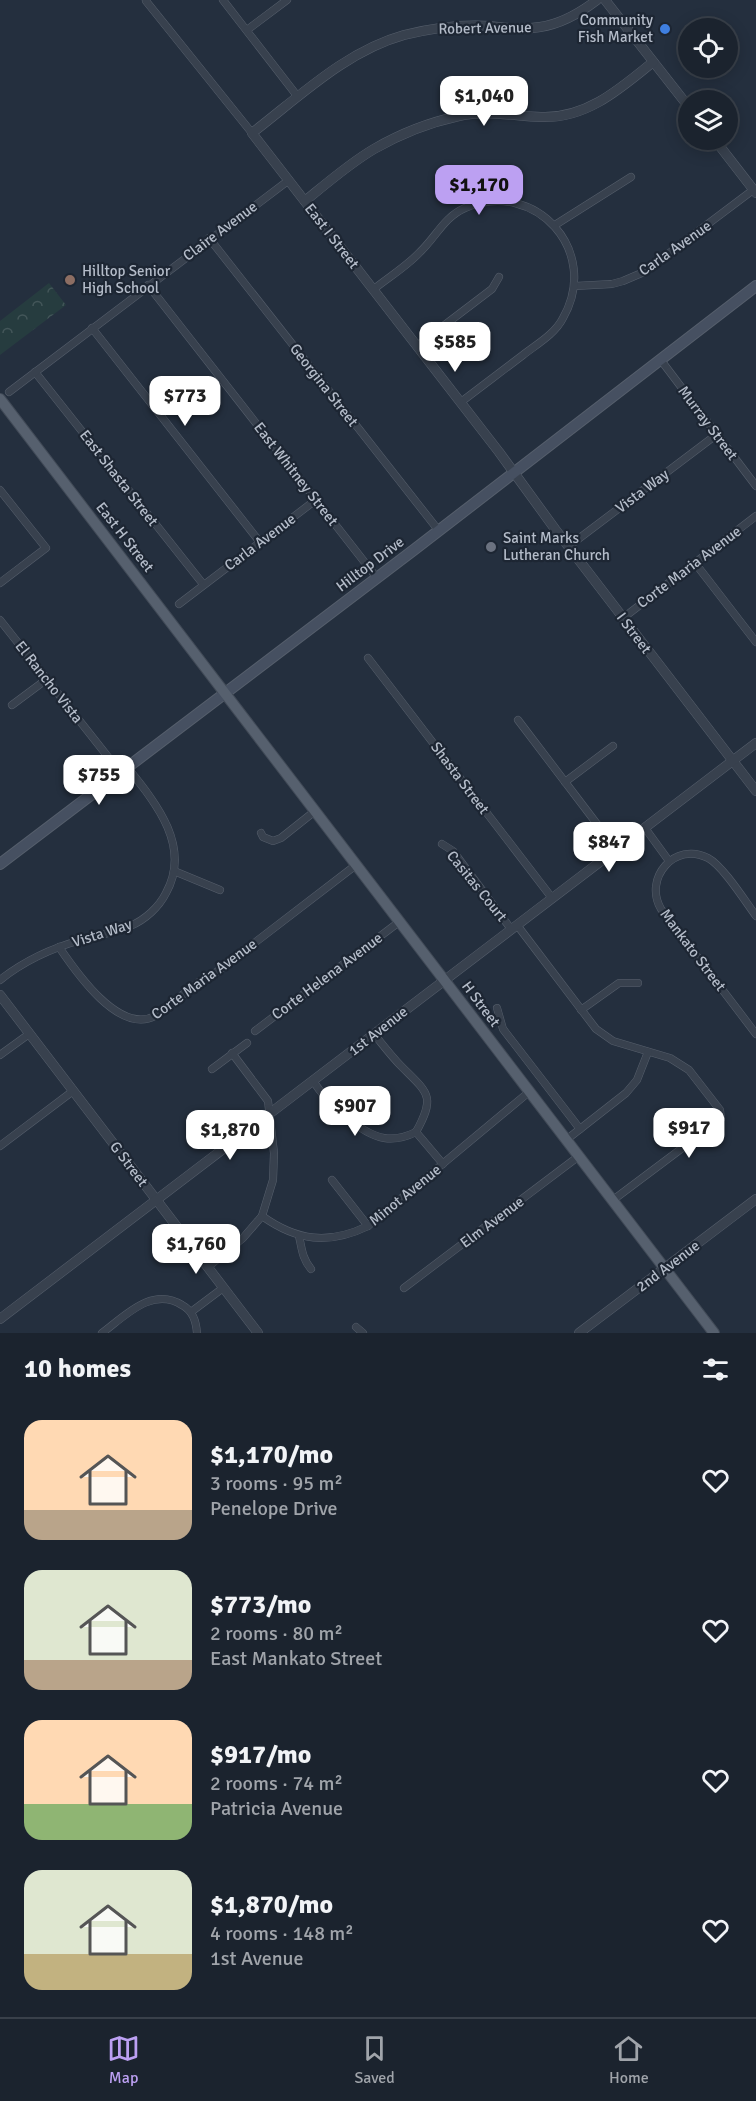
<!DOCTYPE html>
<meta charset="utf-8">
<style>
body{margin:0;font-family:Signika,sans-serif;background:#242b36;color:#f1f3f6;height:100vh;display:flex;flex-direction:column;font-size:22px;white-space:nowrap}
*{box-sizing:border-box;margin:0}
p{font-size:20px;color:#a0a4aa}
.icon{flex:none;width:33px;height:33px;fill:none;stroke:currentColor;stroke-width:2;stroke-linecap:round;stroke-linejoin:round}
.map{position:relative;height:1333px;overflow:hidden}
.side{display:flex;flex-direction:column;background:#1b232e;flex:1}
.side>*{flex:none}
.controls{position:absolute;left:678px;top:18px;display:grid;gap:12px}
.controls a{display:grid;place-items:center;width:60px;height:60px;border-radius:50%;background:#1b232e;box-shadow:0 3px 15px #0003,0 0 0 2px #39404a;font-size:30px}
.price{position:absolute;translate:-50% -51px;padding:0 14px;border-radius:12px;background:#fff;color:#222;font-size:20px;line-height:39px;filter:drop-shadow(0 2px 3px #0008)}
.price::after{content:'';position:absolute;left:50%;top:36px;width:18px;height:14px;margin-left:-9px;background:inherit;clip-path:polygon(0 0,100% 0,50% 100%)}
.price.on{background:#bca0f2;color:#111}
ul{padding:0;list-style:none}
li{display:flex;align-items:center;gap:18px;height:150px;padding:0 24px}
li span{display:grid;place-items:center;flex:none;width:168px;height:120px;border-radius:18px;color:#555}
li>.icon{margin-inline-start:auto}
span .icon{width:72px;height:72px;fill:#fffc;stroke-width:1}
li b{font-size:26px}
h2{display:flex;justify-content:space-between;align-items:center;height:72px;padding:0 24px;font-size:26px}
.menu{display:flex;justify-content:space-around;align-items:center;height:84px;border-top:2px solid #39404a;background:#1b232e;font-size:16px;color:#a0a4aa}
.menu a{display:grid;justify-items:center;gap:3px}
.menu .on{color:#bca0f2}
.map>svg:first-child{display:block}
</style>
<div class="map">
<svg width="756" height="1333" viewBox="0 0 756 1333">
<defs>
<pattern id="park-crowns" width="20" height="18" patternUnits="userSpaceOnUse" patternTransform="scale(1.5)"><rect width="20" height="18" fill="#263c3f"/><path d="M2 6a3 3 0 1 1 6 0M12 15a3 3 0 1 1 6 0" fill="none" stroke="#435659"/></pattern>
</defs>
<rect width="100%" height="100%" fill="#242f3e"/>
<!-- park -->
<polygon fill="url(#park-crowns)" points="49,283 66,305 0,355 0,321"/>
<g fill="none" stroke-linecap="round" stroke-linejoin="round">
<!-- minor casing -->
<g stroke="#565f6c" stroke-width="8">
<g id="minor">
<polyline points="223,0 298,97"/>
<polyline points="146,1 252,133"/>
<polyline points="247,30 287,0"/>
<polyline points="555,225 631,177"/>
<polyline points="209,238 439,531"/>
<polyline points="148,285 377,578"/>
<polyline points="575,286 612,284 623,281 644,272 753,190"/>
<path d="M374,289C389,277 407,266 420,252C436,237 444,217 465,208C536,178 601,252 563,318C555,334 537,344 523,355C502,371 482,386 461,402"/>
<polyline points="92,328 259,541"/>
<polyline points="417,346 492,289 499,277"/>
<polyline points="660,359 756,486"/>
<polyline points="35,372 203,584"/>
<polyline points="9,392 289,180"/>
<polyline points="0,490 46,548 0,583"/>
<polyline points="569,546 716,435"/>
<polyline points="695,563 756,642"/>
<polyline points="179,604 317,499"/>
<polyline points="623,618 756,516"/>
<polyline points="0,620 120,772"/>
<polyline points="368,658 552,898"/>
<polyline points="12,705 47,679"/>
<polyline points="518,720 616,849"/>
<polyline points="565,782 613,746"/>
<polyline points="645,828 669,861"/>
<polyline points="261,833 263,837 273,841 281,838 315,811"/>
<polyline points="442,844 453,851 511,929"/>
<polyline points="174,871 220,890"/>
<path d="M756,916C745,901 723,866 708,858C675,841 643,878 661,909L756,1034"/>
<polyline points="517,925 596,1029 613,1041 670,1058 689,1070 720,1110 721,1119 613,1200"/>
<path d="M59,947C76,972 119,1035 155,1016L199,982L210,977L356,865"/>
<path d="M0,980C24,961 52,948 81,940C97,935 115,933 130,926C145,920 159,907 166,893C192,846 155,802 127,767"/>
<polyline points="497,1008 503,1029 580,1129"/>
<polyline points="581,1010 619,983 638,983"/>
<polyline points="255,1031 399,922"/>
<path d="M374,1034C383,1045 392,1057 402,1067C428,1093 436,1096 416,1132"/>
<polyline points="0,1055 29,1034"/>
<polyline points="212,1069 247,1043"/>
<path d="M313,1081C326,1101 360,1134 384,1138C396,1140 406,1137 416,1132"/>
<polyline points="416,1132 443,1164"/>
<polyline points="566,1140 626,1093 637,1080 648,1052"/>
<polyline points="0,1146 73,1091"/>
<polyline points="332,1180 368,1226"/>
<path d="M262,1216C297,1241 329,1245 368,1226L529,1092"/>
<path d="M299,1236C302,1249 302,1258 311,1269"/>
<polyline points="208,1267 243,1238 262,1216 273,1180 274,1153 268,1101 232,1053"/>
<polyline points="404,1288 579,1156"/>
<polyline points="191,1312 223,1288"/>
<polyline points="356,1327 363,1333"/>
<path d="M102,1333C125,1316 152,1286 182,1305C193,1311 196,1321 197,1333"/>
</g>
</g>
<!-- tertiary casing -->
<g stroke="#565f6c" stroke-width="10">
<g id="tertiary">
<path d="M597,0C580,13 561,24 540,27C523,30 506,28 490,26C462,24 432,28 404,35C346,51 299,97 252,133L499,452L555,529L756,791"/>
<polyline points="605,0 688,106"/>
<polyline points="715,140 756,193"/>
<path d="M305,201C327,183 350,163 374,149C400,134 431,122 459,116C486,110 514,116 541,117C586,119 620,89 653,62"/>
<polyline points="0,995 258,1333"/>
<polyline points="0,1319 756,743"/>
<polyline points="579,1333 756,1199"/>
</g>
</g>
<!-- secondary casing -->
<g stroke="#565f6c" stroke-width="12">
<polyline id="secondary" points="0,864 415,549 756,286"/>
</g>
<!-- primary casing -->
<g stroke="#414a57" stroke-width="12">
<polyline id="primary" points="0,399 714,1333"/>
</g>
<!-- minor -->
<use href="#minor" stroke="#38414e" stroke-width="7"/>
<!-- tertiary -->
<use href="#tertiary" stroke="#38414e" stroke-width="9"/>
<!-- secondary -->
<use href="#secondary" stroke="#465061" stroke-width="10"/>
<!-- primary -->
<use href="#primary" stroke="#56606e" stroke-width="10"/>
</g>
<!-- markers -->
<circle fill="#3f7fe0" stroke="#1d2633" stroke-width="2" cx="665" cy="29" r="6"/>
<circle fill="#8d6e63" stroke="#1d2633" stroke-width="2" cx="70" cy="280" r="6"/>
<circle fill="#6b7280" stroke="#1d2633" stroke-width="2" cx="491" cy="547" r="6"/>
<g text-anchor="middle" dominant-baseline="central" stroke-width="4.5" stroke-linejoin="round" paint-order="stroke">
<!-- poi labels -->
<g font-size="15" fill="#b4bcc9" stroke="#1d2633" text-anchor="start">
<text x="653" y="20" text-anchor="end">Community<tspan x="653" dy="17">Fish Market</tspan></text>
<text x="82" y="271">Hilltop Senior<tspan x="82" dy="17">High School</tspan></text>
<text x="503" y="538">Saint Marks<tspan x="503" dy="17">Lutheran Church</tspan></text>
</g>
<!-- street labels -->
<g font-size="15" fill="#b4bcc9" stroke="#1d2633">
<text transform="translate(485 28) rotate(-1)">Robert Avenue</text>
<text transform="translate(220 231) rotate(-37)">Claire Avenue</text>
<text transform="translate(332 236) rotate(52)">East I Street</text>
<text transform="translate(675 248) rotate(-35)">Carla Avenue</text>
<text transform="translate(324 385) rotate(52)">Georgina Street</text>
<text transform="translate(708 423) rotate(53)">Murray Street</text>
<text transform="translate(296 474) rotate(52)">East Whitney Street</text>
<text transform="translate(119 478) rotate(52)">East Shasta Street</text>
<text transform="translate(642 491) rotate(-37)">Vista Way</text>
<text transform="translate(125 537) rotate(52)">East H Street</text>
<text transform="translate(260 542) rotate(-37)">Carla Avenue</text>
<text transform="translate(370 564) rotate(-37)">Hilltop Drive</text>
<text transform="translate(689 567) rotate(-37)">Corte Maria Avenue</text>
<text transform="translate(634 633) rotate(53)">I Street</text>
<text transform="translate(49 682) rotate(52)">El Rancho Vista</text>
<text transform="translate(460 778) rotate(53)">Shasta Street</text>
<text transform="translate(477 886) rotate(51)">Casitas Court</text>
<text transform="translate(102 933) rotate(-18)">Vista Way</text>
<text transform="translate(693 950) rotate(53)">Mankato Street</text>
<text transform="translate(327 976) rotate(-37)">Corte Helena Avenue</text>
<text transform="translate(204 979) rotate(-36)">Corte Maria Avenue</text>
<text transform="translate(481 1004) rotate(53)">H Street</text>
<text transform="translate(378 1031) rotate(-38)">1st Avenue</text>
<text transform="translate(129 1164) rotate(53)">G Street</text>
<text transform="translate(405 1195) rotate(-39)">Minot Avenue</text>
<text transform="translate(492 1222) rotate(-37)">Elm Avenue</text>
<text transform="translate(668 1266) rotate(-37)">2nd Avenue</text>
</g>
</g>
</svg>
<div class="controls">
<a><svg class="icon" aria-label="locate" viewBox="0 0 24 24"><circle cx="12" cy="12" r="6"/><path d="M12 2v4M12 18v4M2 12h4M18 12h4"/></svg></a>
<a><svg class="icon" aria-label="layers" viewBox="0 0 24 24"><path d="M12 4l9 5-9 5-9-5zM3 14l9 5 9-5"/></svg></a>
</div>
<b class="price" style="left:484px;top:127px">$1,040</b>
<b class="price on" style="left:479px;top:216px">$1,170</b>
<b class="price" style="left:455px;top:373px">$585</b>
<b class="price" style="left:185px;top:427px">$773</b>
<b class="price" style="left:99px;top:806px">$755</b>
<b class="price" style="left:609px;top:873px">$847</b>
<b class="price" style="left:355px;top:1137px">$907</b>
<b class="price" style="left:689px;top:1159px">$917</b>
<b class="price" style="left:230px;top:1161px">$1,870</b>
<b class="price" style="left:196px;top:1275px">$1,760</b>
</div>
<section class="side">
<h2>10 homes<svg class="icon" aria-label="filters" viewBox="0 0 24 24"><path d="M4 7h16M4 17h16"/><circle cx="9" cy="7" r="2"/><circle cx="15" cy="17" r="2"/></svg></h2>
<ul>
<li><span style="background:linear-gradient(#ffd9b3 75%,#b9a48a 0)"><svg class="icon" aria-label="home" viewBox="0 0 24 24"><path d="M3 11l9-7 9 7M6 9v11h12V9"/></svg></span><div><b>$1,170/mo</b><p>3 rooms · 95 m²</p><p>Penelope Drive</p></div><svg class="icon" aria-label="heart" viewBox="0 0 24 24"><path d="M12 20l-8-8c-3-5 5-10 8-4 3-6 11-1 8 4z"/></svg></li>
<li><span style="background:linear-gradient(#dfe7d0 75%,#b9a48a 0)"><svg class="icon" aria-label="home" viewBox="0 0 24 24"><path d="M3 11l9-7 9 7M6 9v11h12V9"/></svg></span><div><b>$773/mo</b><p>2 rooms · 80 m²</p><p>East Mankato Street</p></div><svg class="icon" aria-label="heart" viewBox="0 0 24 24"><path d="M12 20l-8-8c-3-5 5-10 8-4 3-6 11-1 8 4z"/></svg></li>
<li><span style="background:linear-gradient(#ffd9b3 70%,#8fb573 0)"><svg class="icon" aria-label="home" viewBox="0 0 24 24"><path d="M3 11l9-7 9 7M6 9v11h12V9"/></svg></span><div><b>$917/mo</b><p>2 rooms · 74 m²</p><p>Patricia Avenue</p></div><svg class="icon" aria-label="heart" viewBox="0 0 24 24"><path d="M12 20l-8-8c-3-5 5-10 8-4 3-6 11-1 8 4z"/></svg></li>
<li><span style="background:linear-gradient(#dfe7d0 70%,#c2b280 0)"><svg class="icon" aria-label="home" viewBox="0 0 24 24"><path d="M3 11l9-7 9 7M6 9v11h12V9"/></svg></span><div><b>$1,870/mo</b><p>4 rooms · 148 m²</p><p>1st Avenue</p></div><svg class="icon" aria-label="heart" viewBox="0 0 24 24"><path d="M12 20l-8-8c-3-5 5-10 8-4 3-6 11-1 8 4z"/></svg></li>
</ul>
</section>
<nav class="menu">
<a class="on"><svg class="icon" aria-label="map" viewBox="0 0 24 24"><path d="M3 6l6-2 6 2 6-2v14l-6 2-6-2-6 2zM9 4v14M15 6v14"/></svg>Map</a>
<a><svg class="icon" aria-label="saved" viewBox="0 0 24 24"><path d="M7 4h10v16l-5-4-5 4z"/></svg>Saved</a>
<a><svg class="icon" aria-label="home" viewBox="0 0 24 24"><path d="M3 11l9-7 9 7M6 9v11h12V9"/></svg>Home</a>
</nav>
